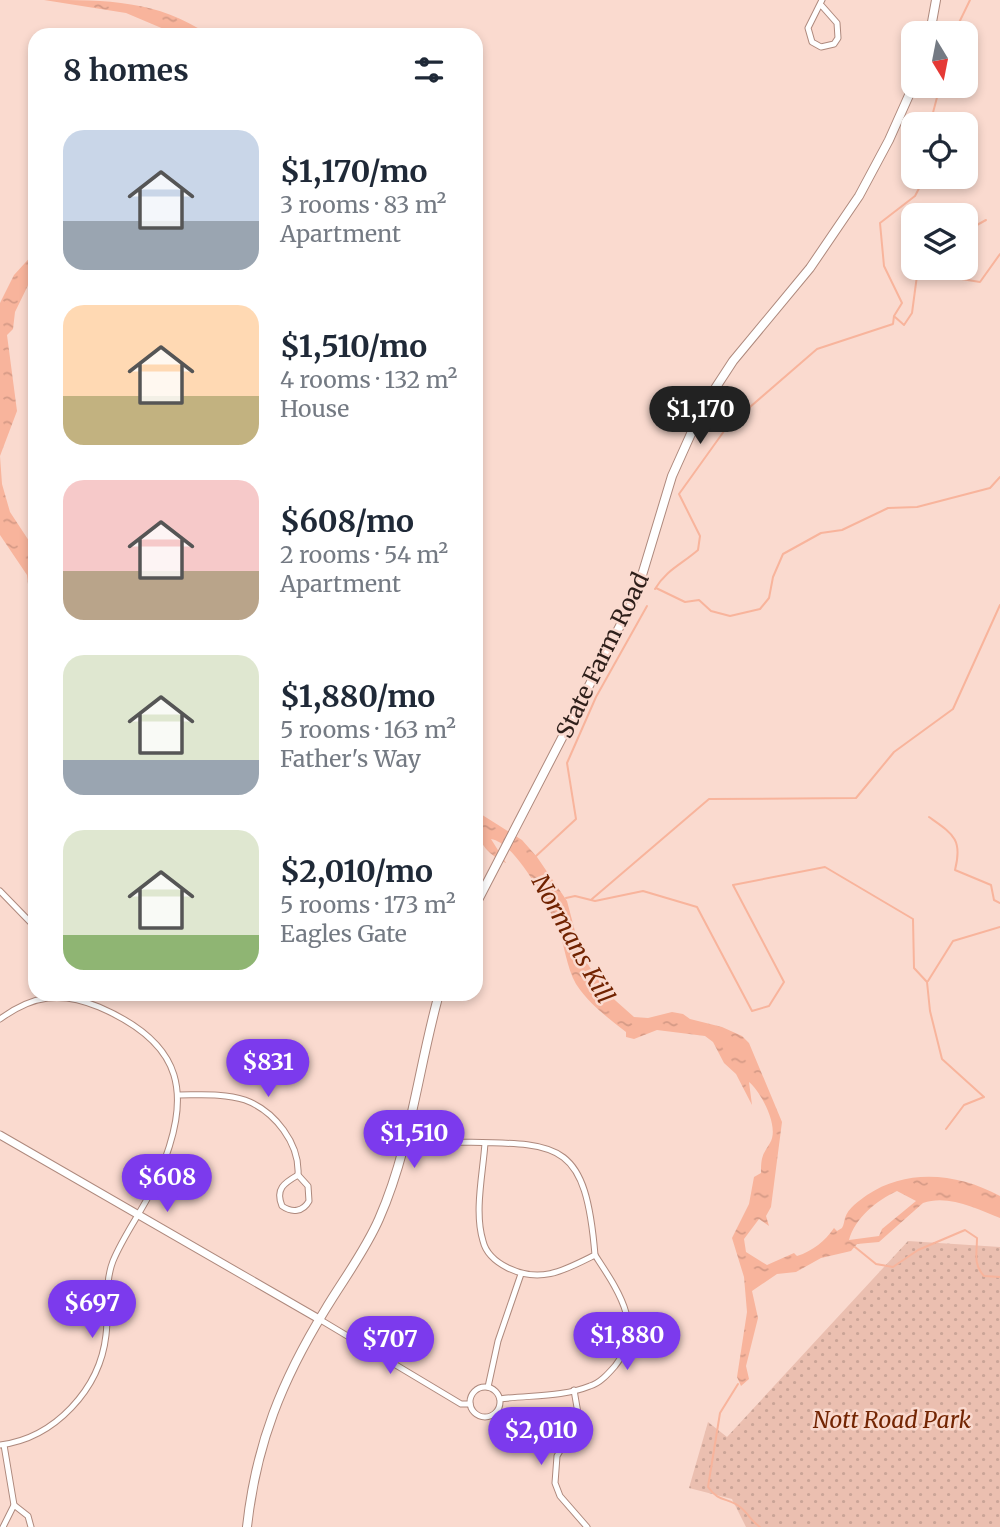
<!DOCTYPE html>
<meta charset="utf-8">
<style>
body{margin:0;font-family:Merriweather,serif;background:#f2f2f3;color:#1f2937;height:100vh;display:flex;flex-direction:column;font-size:26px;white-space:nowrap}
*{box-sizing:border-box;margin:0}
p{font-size:23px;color:#747a83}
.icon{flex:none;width:38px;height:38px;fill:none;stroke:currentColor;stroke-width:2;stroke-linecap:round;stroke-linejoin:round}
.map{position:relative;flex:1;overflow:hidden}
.side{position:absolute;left:28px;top:28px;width:455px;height:973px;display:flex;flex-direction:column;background:#fff;border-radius:21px;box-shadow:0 4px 10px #0003}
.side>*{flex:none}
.needle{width:46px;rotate:170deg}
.buttons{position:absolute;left:901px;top:21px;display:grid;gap:14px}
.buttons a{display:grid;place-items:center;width:77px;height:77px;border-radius:14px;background:#fff;box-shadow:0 4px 10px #0003;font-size:35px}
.price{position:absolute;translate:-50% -60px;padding:0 16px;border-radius:24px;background:#7c3aed;color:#fff;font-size:23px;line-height:46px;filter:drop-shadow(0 2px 4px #0008)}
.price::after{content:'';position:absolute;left:50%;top:42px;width:21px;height:16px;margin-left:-10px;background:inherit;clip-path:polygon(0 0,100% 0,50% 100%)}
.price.selected{background:#222;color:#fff}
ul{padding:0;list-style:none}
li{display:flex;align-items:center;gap:21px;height:175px;padding:0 35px}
li span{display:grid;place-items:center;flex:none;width:196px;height:140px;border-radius:21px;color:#555}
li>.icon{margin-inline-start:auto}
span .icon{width:84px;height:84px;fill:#fffc;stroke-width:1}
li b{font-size:30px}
h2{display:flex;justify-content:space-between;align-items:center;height:84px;padding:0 35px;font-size:30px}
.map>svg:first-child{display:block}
</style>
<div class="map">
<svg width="1000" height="1527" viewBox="0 0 1000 1527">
<defs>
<pattern id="park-dots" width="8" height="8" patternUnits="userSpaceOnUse" patternTransform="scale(1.75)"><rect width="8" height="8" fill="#ebbfb0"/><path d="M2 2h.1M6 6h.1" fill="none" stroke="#caa497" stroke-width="1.8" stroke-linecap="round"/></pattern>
<pattern id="water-ripples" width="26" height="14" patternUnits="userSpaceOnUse" patternTransform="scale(1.75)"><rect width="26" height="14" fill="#f8b49c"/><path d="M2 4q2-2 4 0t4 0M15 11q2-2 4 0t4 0" fill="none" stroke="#d59a86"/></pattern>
</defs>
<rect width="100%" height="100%" fill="#fadacf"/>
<!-- park -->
<polygon fill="url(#park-dots)" points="908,1241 1000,1247 1000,1527 746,1527 732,1499 689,1488 708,1422 727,1437"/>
<!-- water -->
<g fill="url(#water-ripples)" fill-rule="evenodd">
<path d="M44,0C108,0 157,0 209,35H178L126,13Z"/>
<polygon points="35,252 35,271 15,312 13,329 7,335 17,411 0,456 2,484 10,512 35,550 35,615 30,603 27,575 0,535 0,303 14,275"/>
<path d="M476,811L522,840L537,857L567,901L581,954L607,993L634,1017L648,1018L672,1012L683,1014L690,1019L722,1027L742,1036L749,1043L782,1122L771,1207L766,1216L769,1226L759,1219L744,1239L746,1252L767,1265L794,1253L797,1256C813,1251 825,1241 834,1228L837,1231L842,1228C844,1225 844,1221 845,1218C848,1208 859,1201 867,1195C907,1168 958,1173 1000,1196V1218C977,1209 948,1194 923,1203L879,1242L857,1244L851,1251L821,1258L796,1272L777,1274L752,1291L758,1318L746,1366L749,1379L741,1386L737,1377L747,1312L744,1277L732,1238L749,1204L754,1177L761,1173C761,1155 763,1155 770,1143C780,1127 761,1092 749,1082L752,1105L736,1074L724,1063L713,1042L705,1036L657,1030L634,1039L626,1037V1032C607,1017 590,1005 576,984C566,966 565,946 558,928C548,905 516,843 491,839L506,863C481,851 476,837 476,811ZM897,1191L916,1201L882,1229L879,1236L849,1240C855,1218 876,1201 897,1191Z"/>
</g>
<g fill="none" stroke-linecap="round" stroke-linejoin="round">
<!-- stream -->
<g stroke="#f8b49c" stroke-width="2">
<polyline points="954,33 970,0"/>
<polyline points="930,124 940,86"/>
<polyline points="966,231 986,220"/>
<polyline points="936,268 937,275 980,282 1000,254"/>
<polyline points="895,317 904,325 912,313 918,268"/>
<polyline points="656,588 685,602 699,600 711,611 730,616 760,609 769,598 773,577 783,554 821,533 842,530 888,508 917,507 990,488 1000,477"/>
<path d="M655,589C666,570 682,564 698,550L700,536L679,494L727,427L817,349L893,324L894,316L902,303L884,266L880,223L915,196L925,177"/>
<path d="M929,817C953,834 963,839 955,870L991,885L994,900L1000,903"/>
<polyline points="535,857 576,819 567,763 596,697 647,606"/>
<polyline points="566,898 575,896 595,901 643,891 697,907 752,1011 769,1006 784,982 733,885 825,867 913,919 914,968 927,982 930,1011 942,1059 984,1097 964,1105 946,1129"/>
<polyline points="592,899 709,799 856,798 894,752 953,709 1000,605"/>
<polyline points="928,981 953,941 1000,927"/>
<path d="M855,1247L876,1264L893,1267L918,1250L965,1230L977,1238C977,1254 973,1264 984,1276L1000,1277"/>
<path d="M738,1384L720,1413L708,1487C719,1503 728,1497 740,1507C748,1513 751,1521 760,1527"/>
</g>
<!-- minor casing -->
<g stroke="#ae897d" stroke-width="7">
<g id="minor">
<polyline points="822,6 837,23 838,38 834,44 821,47 812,42 808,28 822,0"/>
<polyline points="0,891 35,927"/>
<path d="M0,1019C33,995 61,991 99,1007C185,1044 193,1094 158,1177C146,1206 125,1232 113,1261C104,1284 109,1311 106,1335C100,1389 55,1438 0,1445"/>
<path d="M179,1095C200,1095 224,1093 245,1100C275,1111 300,1144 298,1175"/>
<path d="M451,1142C558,1144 585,1136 595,1255C565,1270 541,1284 508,1268C496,1262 486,1254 483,1241C474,1212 483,1173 485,1143"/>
<path d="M298,1175L308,1186L309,1201C303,1212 292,1213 282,1206C275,1189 284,1183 298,1175Z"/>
<polyline points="319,1319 461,1404 470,1404"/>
<circle cx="485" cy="1402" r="15"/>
<polyline points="488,1387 498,1341 521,1274"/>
<polyline points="574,1390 579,1419 557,1456 555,1483 560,1496 587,1527"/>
<path d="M500,1399C529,1395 563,1397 590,1386C600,1383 608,1374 615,1366C646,1328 617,1289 595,1255"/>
<polyline points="4,1445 14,1505"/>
<polyline points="3,1527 14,1505 28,1516 31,1527"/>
</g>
</g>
<!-- tertiary casing -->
<g stroke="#ae897d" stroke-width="9">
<polyline id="tertiary" points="0,1135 319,1319"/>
</g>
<!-- secondary casing -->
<g stroke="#ae897d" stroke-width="10">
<g id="secondary">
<polyline points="930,33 936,0"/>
<polyline points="476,904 636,595 672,476 703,407 733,361 810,268 859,196 889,140 914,84"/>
<path d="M247,1527C256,1444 282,1380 325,1310C343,1280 365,1251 379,1219C411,1146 418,1069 439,994"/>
</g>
</g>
<!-- minor -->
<use href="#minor" stroke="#fff" stroke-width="5"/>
<!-- tertiary -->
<use href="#tertiary" stroke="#fff" stroke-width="7"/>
<!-- secondary -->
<use href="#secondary" stroke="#fff" stroke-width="8"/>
</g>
<g text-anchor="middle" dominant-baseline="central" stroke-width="5" stroke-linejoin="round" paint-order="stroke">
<!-- street labels -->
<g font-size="23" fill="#2e1f1a" stroke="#fadacf">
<text transform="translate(602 655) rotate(-64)">State Farm Road</text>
</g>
<!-- park labels -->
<g font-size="23" font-style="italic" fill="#732503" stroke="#fadacf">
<text x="892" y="1419">Nott Road Park</text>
</g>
<!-- water labels -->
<g font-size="24" font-style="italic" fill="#712301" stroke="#fadacf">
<text transform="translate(573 939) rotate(61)">Normans Kill</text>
</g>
</g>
</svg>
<div class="buttons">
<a><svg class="needle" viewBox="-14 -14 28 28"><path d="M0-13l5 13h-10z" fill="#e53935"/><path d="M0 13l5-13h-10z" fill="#747a83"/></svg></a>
<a><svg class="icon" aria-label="locate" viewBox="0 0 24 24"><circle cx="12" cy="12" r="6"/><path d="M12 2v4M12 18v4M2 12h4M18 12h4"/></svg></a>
<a><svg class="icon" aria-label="layers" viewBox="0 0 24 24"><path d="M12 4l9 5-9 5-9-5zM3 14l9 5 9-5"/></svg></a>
</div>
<b class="price selected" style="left:700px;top:446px">$1,170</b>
<b class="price" style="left:268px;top:1099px">$831</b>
<b class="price" style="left:414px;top:1170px">$1,510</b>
<b class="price" style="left:167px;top:1214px">$608</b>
<b class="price" style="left:92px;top:1340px">$697</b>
<b class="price" style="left:627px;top:1372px">$1,880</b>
<b class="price" style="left:390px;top:1376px">$707</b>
<b class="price" style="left:541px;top:1467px">$2,010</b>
<section class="side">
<h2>8 homes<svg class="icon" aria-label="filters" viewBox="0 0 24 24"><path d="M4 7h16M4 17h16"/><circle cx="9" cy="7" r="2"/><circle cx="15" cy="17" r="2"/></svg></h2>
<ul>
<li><span style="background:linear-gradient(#c9d6e8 65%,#9aa5b1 0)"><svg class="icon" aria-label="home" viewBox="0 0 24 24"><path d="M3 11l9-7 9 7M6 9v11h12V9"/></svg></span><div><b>$1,170/mo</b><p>3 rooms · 83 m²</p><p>Apartment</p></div></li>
<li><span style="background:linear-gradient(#ffd9b3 65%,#c2b280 0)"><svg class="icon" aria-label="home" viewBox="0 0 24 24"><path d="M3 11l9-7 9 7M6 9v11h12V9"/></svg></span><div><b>$1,510/mo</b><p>4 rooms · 132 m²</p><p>House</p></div></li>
<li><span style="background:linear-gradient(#f6c9c9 65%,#b9a48a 0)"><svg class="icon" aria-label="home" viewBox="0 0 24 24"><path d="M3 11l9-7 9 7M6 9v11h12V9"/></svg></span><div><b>$608/mo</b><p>2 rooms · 54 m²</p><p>Apartment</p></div></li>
<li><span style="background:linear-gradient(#dfe7d0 75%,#9aa5b1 0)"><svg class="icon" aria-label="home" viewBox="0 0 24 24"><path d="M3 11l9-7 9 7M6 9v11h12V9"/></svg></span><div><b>$1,880/mo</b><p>5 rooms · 163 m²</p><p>Father's Way</p></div></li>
<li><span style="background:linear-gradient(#dfe7d0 75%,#8fb573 0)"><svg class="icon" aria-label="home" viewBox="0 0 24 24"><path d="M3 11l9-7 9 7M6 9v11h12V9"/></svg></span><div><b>$2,010/mo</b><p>5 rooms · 173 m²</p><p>Eagles Gate</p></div></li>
</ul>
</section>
</div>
